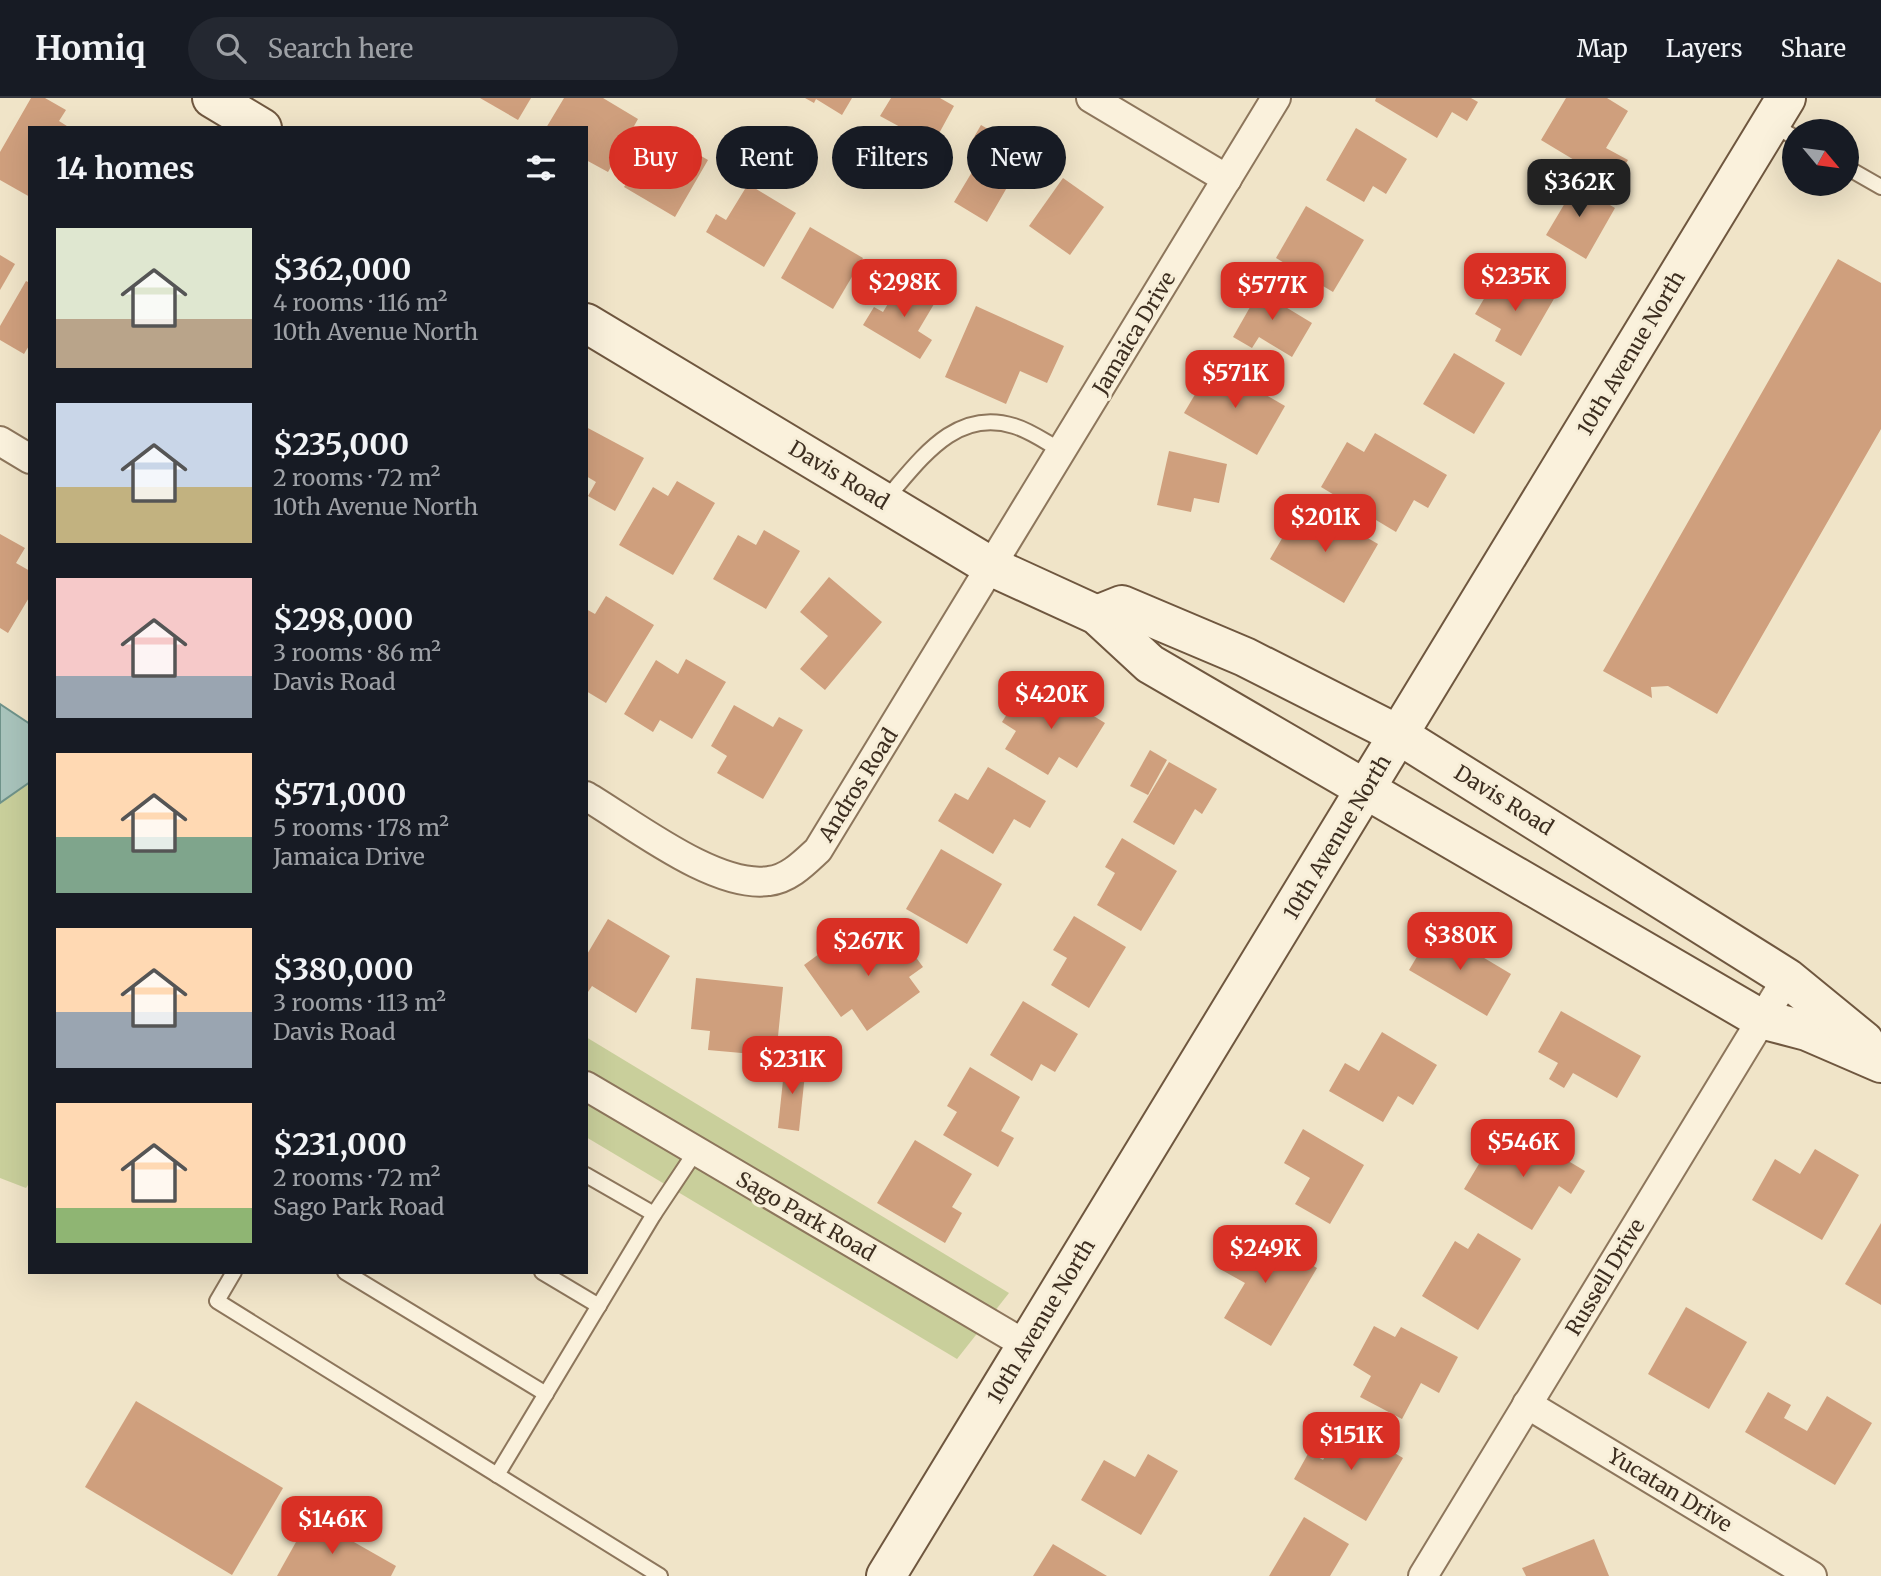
<!DOCTYPE html>
<meta charset="utf-8">
<style>
body{margin:0;font-family:Merriweather,serif;background:#242831;color:#f1f3f6;height:100vh;display:flex;flex-direction:column;font-size:26px;white-space:nowrap}
*{box-sizing:border-box;margin:0}
p{font-size:23px;color:#9ea1a6}
.icon{flex:none;width:38px;height:38px;fill:none;stroke:currentColor;stroke-width:2;stroke-linecap:round;stroke-linejoin:round}
.map{position:relative;flex:1;overflow:hidden}
.sheet{position:absolute;left:28px;top:28px;width:560px;height:1148px;display:flex;flex-direction:column;background:#171b24;border-radius:0px;box-shadow:0 7px 28px #0002}
.sheet>*{flex:none}
.banner{position:absolute;left:609px;top:28px;width:665px;height:63px;display:flex;gap:14px}
.needle{width:46px;rotate:119deg}
.fabs{position:absolute;left:1782px;top:21px;display:grid;gap:14px}
.fabs a{display:grid;place-items:center;width:77px;height:77px;border-radius:50%;background:#171b24;box-shadow:0 7px 28px #0002;font-size:35px}
.price{position:absolute;translate:-50% -60px;padding:0 16px;border-radius:14px;background:#d93025;color:#fff;font-size:23px;line-height:46px;filter:drop-shadow(0 2px 4px #0008)}
.price::after{content:'';position:absolute;left:50%;top:42px;width:21px;height:16px;margin-left:-10px;background:inherit;clip-path:polygon(0 0,100% 0,50% 100%)}
.price.on{background:#222;color:#fff}
ul{padding:0;list-style:none}
li{display:flex;align-items:center;gap:21px;height:175px;padding:0 28px}
li span{display:grid;place-items:center;flex:none;width:196px;height:140px;border-radius:0px;color:#555}
li>.icon{margin-inline-start:auto}
span .icon{width:84px;height:84px;fill:#fffc;stroke-width:1}
li b{font-size:30px}
h2{display:flex;justify-content:space-between;align-items:center;height:84px;padding:0 28px;font-size:30px}
.tag{padding:0 24px;border-radius:32px;background:#171b24;box-shadow:0 7px 28px #0002;font-size:24px;line-height:63px}
.tag.on{background:#d93025;color:#fff}
header{display:flex;align-items:center;gap:42px;box-sizing:border-box;height:98px;padding:0 35px;background:#171b24;border-bottom:2px solid #363941}
header strong{font-size:33px}
nav{display:flex;gap:38px;margin-inline-start:auto;font-size:24px}
.search{width:490px;height:63px;background:#242831;display:flex;align-items:center;gap:18px;box-sizing:border-box;padding:0 24px;border-radius:38px;color:#9ea1a6;font-size:26px}
.map>svg:first-child{display:block}
</style>
<header>
<strong>Homiq</strong>
<div class="search"><svg class="icon" aria-label="search" viewBox="0 0 24 24"><circle cx="10" cy="10" r="6"/><path d="M15 15l6 6"/></svg>Search here</div>
<nav><a>Map</a><a>Layers</a><a>Share</a></nav>
</header>
<div class="map">
<svg width="1881" height="1478" viewBox="0 0 1881 1478">
<rect width="100%" height="100%" fill="#f0e4c8"/>
<!-- green -->
<g fill="#c9cf9b">
<polygon points="30,684 30,1084 26,1090 0,1080 0,705"/>
<polygon points="586,939 1009,1195 957,1261 586,1039"/>
</g>
<!-- water -->
<polygon fill="#a9c4bc" stroke="#6f938a" stroke-width="2" points="0,606 30,626 30,684 0,705"/>
<!-- building -->
<g fill="#cf9f7d">
<polygon points="31,0 45,0 66,12 59,23 70,30 30,30 30,99 0,82 0,54"/>
<polygon points="480,0 531,0 518,22"/>
<polygon points="564,0 603,0 638,21 608,74 586,62 586,30 546,30"/>
<polygon points="805,0 852,0 842,17 816,1 814,5"/>
<polygon points="891,0 940,0 954,8 925,61 905,50 913,36 880,18"/>
<polygon points="1376,0 1471,0 1478,4 1467,23 1452,14 1437,40 1375,3"/>
<polygon points="1566,0 1607,0 1628,13 1606,50 1628,62 1614,86 1541,42"/>
<polygon points="981,27 1041,62 1029,82 1016,74 987,124 954,104 984,54 970,46"/>
<polygon points="1356,30 1407,61 1386,96 1373,88 1364,104 1326,82"/>
<polygon points="672,41 708,62 675,119 624,89 646,51 661,60"/>
<polygon points="1063,80 1104,109 1070,157 1029,128"/>
<polygon points="1564,80 1615,110 1586,161 1546,137 1565,105 1554,98"/>
<polygon points="748,86 796,115 764,169 706,134 716,116 726,122"/>
<polygon points="1306,108 1364,142 1333,194 1276,160"/>
<polygon points="810,129 863,160 833,211 781,180"/>
<polygon points="0,157 15,166 0,192"/>
<polygon points="1838,161 1881,185 1881,331 1717,616 1668,588 1651,589 1652,600 1603,573"/>
<polygon points="1522,180 1555,199 1521,258 1495,243 1501,231 1475,216 1495,182 1515,194"/>
<polygon points="903,181 937,201 918,233 932,242 920,261 863,227 874,209 883,214"/>
<polygon points="1266,181 1286,193 1279,205 1312,225 1292,259 1259,239 1252,250 1233,239"/>
<polygon points="26,183 30,185 30,246 24,256 0,242 0,228"/>
<polygon points="976,208 1064,248 1047,285 1020,273 1006,306 945,279"/>
<polygon points="1454,255 1505,285 1474,336 1423,306"/>
<polygon points="1213,266 1285,308 1257,357 1184,315"/>
<polygon points="586,329 644,360 615,413 588,398 596,384 586,378"/>
<polygon points="1375,335 1447,377 1428,410 1414,402 1396,434 1321,389 1347,344 1364,354"/>
<polygon points="1169,353 1227,366 1219,405 1194,400 1191,414 1157,407"/>
<polygon points="677,383 715,405 673,477 619,447 653,389 668,398"/>
<polygon points="1298,413 1318,424 1323,414 1378,446 1344,505 1270,461"/>
<polygon points="764,432 800,453 766,511 713,481 738,437 756,447"/>
<polygon points="0,436 25,450 16,465 30,473 30,498 8,535 0,530"/>
<polygon points="829,479 882,524 825,592 800,571 828,538 800,514"/>
<polygon points="606,498 654,527 606,605 586,593 586,511 595,516"/>
<polygon points="686,561 726,584 692,641 660,622 653,634 624,616 656,562 678,576"/>
<polygon points="1047,589 1105,625 1077,670 1059,659 1048,677 1005,651 1016,633 1002,624 1017,600 1034,611"/>
<polygon points="734,607 773,629 779,619 803,632 763,701 717,675 727,658 711,648"/>
<polygon points="1150,652 1167,662 1148,697 1130,688"/>
<polygon points="1169,664 1217,691 1202,716 1195,711 1174,747 1133,724"/>
<polygon points="988,669 1046,703 1030,730 1014,721 993,756 938,723 955,695 968,702"/>
<polygon points="1122,740 1177,773 1141,833 1097,807 1115,775 1105,769"/>
<polygon points="941,751 1002,786 967,846 906,811"/>
<polygon points="1074,818 1126,849 1089,910 1051,887 1067,860 1053,852"/>
<polygon points="608,821 670,858 636,915 592,888 586,897 586,858"/>
<polygon points="893,828 923,869 909,879 920,894 867,933 852,911 841,919 804,867 834,845 847,862"/>
<polygon points="1434,830 1511,876 1487,918 1409,872"/>
<polygon points="696,880 783,889 776,958 708,952 710,933 691,931"/>
<polygon points="1023,903 1078,936 1055,974 1041,966 1032,983 990,957"/>
<polygon points="1561,913 1641,958 1617,1000 1573,975 1564,990 1549,981 1558,965 1538,954"/>
<polygon points="1382,934 1437,967 1413,1007 1398,998 1383,1024 1329,993 1345,965 1359,973"/>
<polygon points="785,963 806,966 799,1033 778,1030"/>
<polygon points="970,969 1020,999 1001,1033 1014,1040 998,1069 943,1037 957,1014 947,1008"/>
<polygon points="1303,1031 1364,1067 1330,1126 1295,1106 1310,1080 1284,1065"/>
<polygon points="1515,1031 1585,1073 1571,1096 1559,1088 1532,1132 1464,1091 1486,1054 1497,1061"/>
<polygon points="915,1042 972,1076 952,1109 962,1115 945,1145 877,1105"/>
<polygon points="1815,1051 1859,1077 1822,1142 1752,1102 1775,1061 1800,1076"/>
<polygon points="1881,1125 1881,1207 1845,1186"/>
<polygon points="1246,1129 1317,1170 1271,1248 1224,1220 1245,1185 1220,1171"/>
<polygon points="1478,1135 1521,1161 1478,1232 1422,1198 1455,1143 1468,1151"/>
<polygon points="1686,1209 1747,1244 1709,1311 1648,1276"/>
<polygon points="1374,1228 1395,1239 1401,1229 1458,1259 1439,1295 1421,1285 1402,1321 1360,1299 1371,1278 1353,1267"/>
<polygon points="1768,1294 1791,1307 1784,1320 1807,1333 1827,1298 1872,1325 1835,1387 1745,1334"/>
<polygon points="136,1303 283,1390 232,1477 85,1389"/>
<polygon points="1344,1325 1403,1360 1366,1423 1294,1381 1309,1354 1323,1362"/>
<polygon points="1148,1356 1178,1373 1141,1437 1081,1402 1104,1362 1135,1379"/>
<polygon points="310,1419 396,1468 391,1478 277,1478"/>
<polygon points="1304,1419 1349,1446 1330,1478 1269,1478"/>
<polygon points="1594,1441 1609,1478 1526,1478 1522,1470"/>
<polygon points="1053,1446 1107,1478 1033,1478"/>
</g>
<g fill="none" stroke-linecap="round" stroke-linejoin="round">
<!-- lane casing -->
<g stroke="#8d765c" stroke-width="18">
<g id="lane">
<polyline points="1772,26 1794,39"/>
<polyline points="1846,69 1881,89"/>
<path d="M884,403C919,364 954,309 1014,328C1031,333 1047,345 1062,353"/>
<polyline points="586,1077 654,1116 696,1053"/>
<polyline points="234,1174 217,1203 660,1478"/>
<polyline points="345,1174 546,1296"/>
<polyline points="542,1174 599,1208"/>
<polyline points="497,1377 654,1116"/>
</g>
</g>
<!-- street casing -->
<g stroke="#8d765c" stroke-width="32">
<g id="street">
<polyline points="1091,0 1227,81"/>
<polyline points="0,343 30,361"/>
<path d="M586,698C632,725 715,791 769,783C789,781 805,764 818,752L1276,0"/>
<polyline points="586,988 1026,1247"/>
<polyline points="1527,1306 1812,1478"/>
<polyline points="1423,1478 1787,880"/>
</g>
</g>
<!-- secondary casing -->
<g stroke="#6f573f" stroke-width="42">
<g id="secondary">
<polyline points="212,0 262,30"/>
<polyline points="586,225 992,469 1097,517 1150,566 1761,921 1807,933 1881,965"/>
<polyline points="1097,517 1122,507 1245,559 1399,637 1787,880 1864,943"/>
<polyline points="886,1478 1786,0"/>
</g>
</g>
<!-- lane -->
<use href="#lane" stroke="#faf1dc" stroke-width="14"/>
<!-- street -->
<use href="#street" stroke="#faf1dc" stroke-width="28"/>
<!-- secondary -->
<use href="#secondary" stroke="#faf1dc" stroke-width="38"/>
</g>
<g text-anchor="middle" dominant-baseline="central" stroke-width="6" stroke-linejoin="round" paint-order="stroke">
<!-- street labels -->
<g font-size="21" fill="#3d2e20" stroke="#f7eed8">
<text transform="translate(1134 235) rotate(-59)">Jamaica Drive</text>
<text transform="translate(1631 255) rotate(-59)">10th Avenue North</text>
<text transform="translate(839 377) rotate(31)">Davis Road</text>
<text transform="translate(858 687) rotate(-58)">Andros Road</text>
<text transform="translate(1504 702) rotate(32)">Davis Road</text>
<text transform="translate(1337 739) rotate(-59)">10th Avenue North</text>
<text transform="translate(806 1118) rotate(30)">Sago Park Road</text>
<text transform="translate(1605 1179) rotate(-59)">Russell Drive</text>
<text transform="translate(1041 1223) rotate(-59)">10th Avenue North</text>
<text transform="translate(1670 1392) rotate(31)">Yucatan Drive</text>
</g>
</g>
</svg>
<div class="fabs">
<a><svg class="needle" viewBox="-14 -14 28 28"><path d="M0-13l5 13h-10z" fill="#e53935"/><path d="M0 13l5-13h-10z" fill="#9ea1a6"/></svg></a>
</div>
<b class="price on" style="left:1579px;top:121px">$362K</b>
<b class="price" style="left:1515px;top:215px">$235K</b>
<b class="price" style="left:904px;top:221px">$298K</b>
<b class="price" style="left:1272px;top:224px">$577K</b>
<b class="price" style="left:1235px;top:312px">$571K</b>
<b class="price" style="left:1325px;top:456px">$201K</b>
<b class="price" style="left:1051px;top:633px">$420K</b>
<b class="price" style="left:1460px;top:874px">$380K</b>
<b class="price" style="left:868px;top:880px">$267K</b>
<b class="price" style="left:792px;top:998px">$231K</b>
<b class="price" style="left:1523px;top:1081px">$546K</b>
<b class="price" style="left:1265px;top:1187px">$249K</b>
<b class="price" style="left:1351px;top:1374px">$151K</b>
<b class="price" style="left:332px;top:1458px">$146K</b>
<div class="banner">
<a class="tag on">Buy</a>
<a class="tag">Rent</a>
<a class="tag">Filters</a>
<a class="tag">New</a>
</div>
<section class="sheet">
<h2>14 homes<svg class="icon" aria-label="filters" viewBox="0 0 24 24"><path d="M4 7h16M4 17h16"/><circle cx="9" cy="7" r="2"/><circle cx="15" cy="17" r="2"/></svg></h2>
<ul>
<li><span style="background:linear-gradient(#dfe7d0 65%,#b9a48a 0)"><svg class="icon" aria-label="home" viewBox="0 0 24 24"><path d="M3 11l9-7 9 7M6 9v11h12V9"/></svg></span><div><b>$362,000</b><p>4 rooms · 116 m²</p><p>10th Avenue North</p></div></li>
<li><span style="background:linear-gradient(#c9d6e8 60%,#c2b280 0)"><svg class="icon" aria-label="home" viewBox="0 0 24 24"><path d="M3 11l9-7 9 7M6 9v11h12V9"/></svg></span><div><b>$235,000</b><p>2 rooms · 72 m²</p><p>10th Avenue North</p></div></li>
<li><span style="background:linear-gradient(#f6c9c9 70%,#9aa5b1 0)"><svg class="icon" aria-label="home" viewBox="0 0 24 24"><path d="M3 11l9-7 9 7M6 9v11h12V9"/></svg></span><div><b>$298,000</b><p>3 rooms · 86 m²</p><p>Davis Road</p></div></li>
<li><span style="background:linear-gradient(#ffd9b3 60%,#7fa58c 0)"><svg class="icon" aria-label="home" viewBox="0 0 24 24"><path d="M3 11l9-7 9 7M6 9v11h12V9"/></svg></span><div><b>$571,000</b><p>5 rooms · 178 m²</p><p>Jamaica Drive</p></div></li>
<li><span style="background:linear-gradient(#ffd9b3 60%,#9aa5b1 0)"><svg class="icon" aria-label="home" viewBox="0 0 24 24"><path d="M3 11l9-7 9 7M6 9v11h12V9"/></svg></span><div><b>$380,000</b><p>3 rooms · 113 m²</p><p>Davis Road</p></div></li>
<li><span style="background:linear-gradient(#ffd9b3 75%,#8fb573 0)"><svg class="icon" aria-label="home" viewBox="0 0 24 24"><path d="M3 11l9-7 9 7M6 9v11h12V9"/></svg></span><div><b>$231,000</b><p>2 rooms · 72 m²</p><p>Sago Park Road</p></div></li>
</ul>
</section>
</div>
